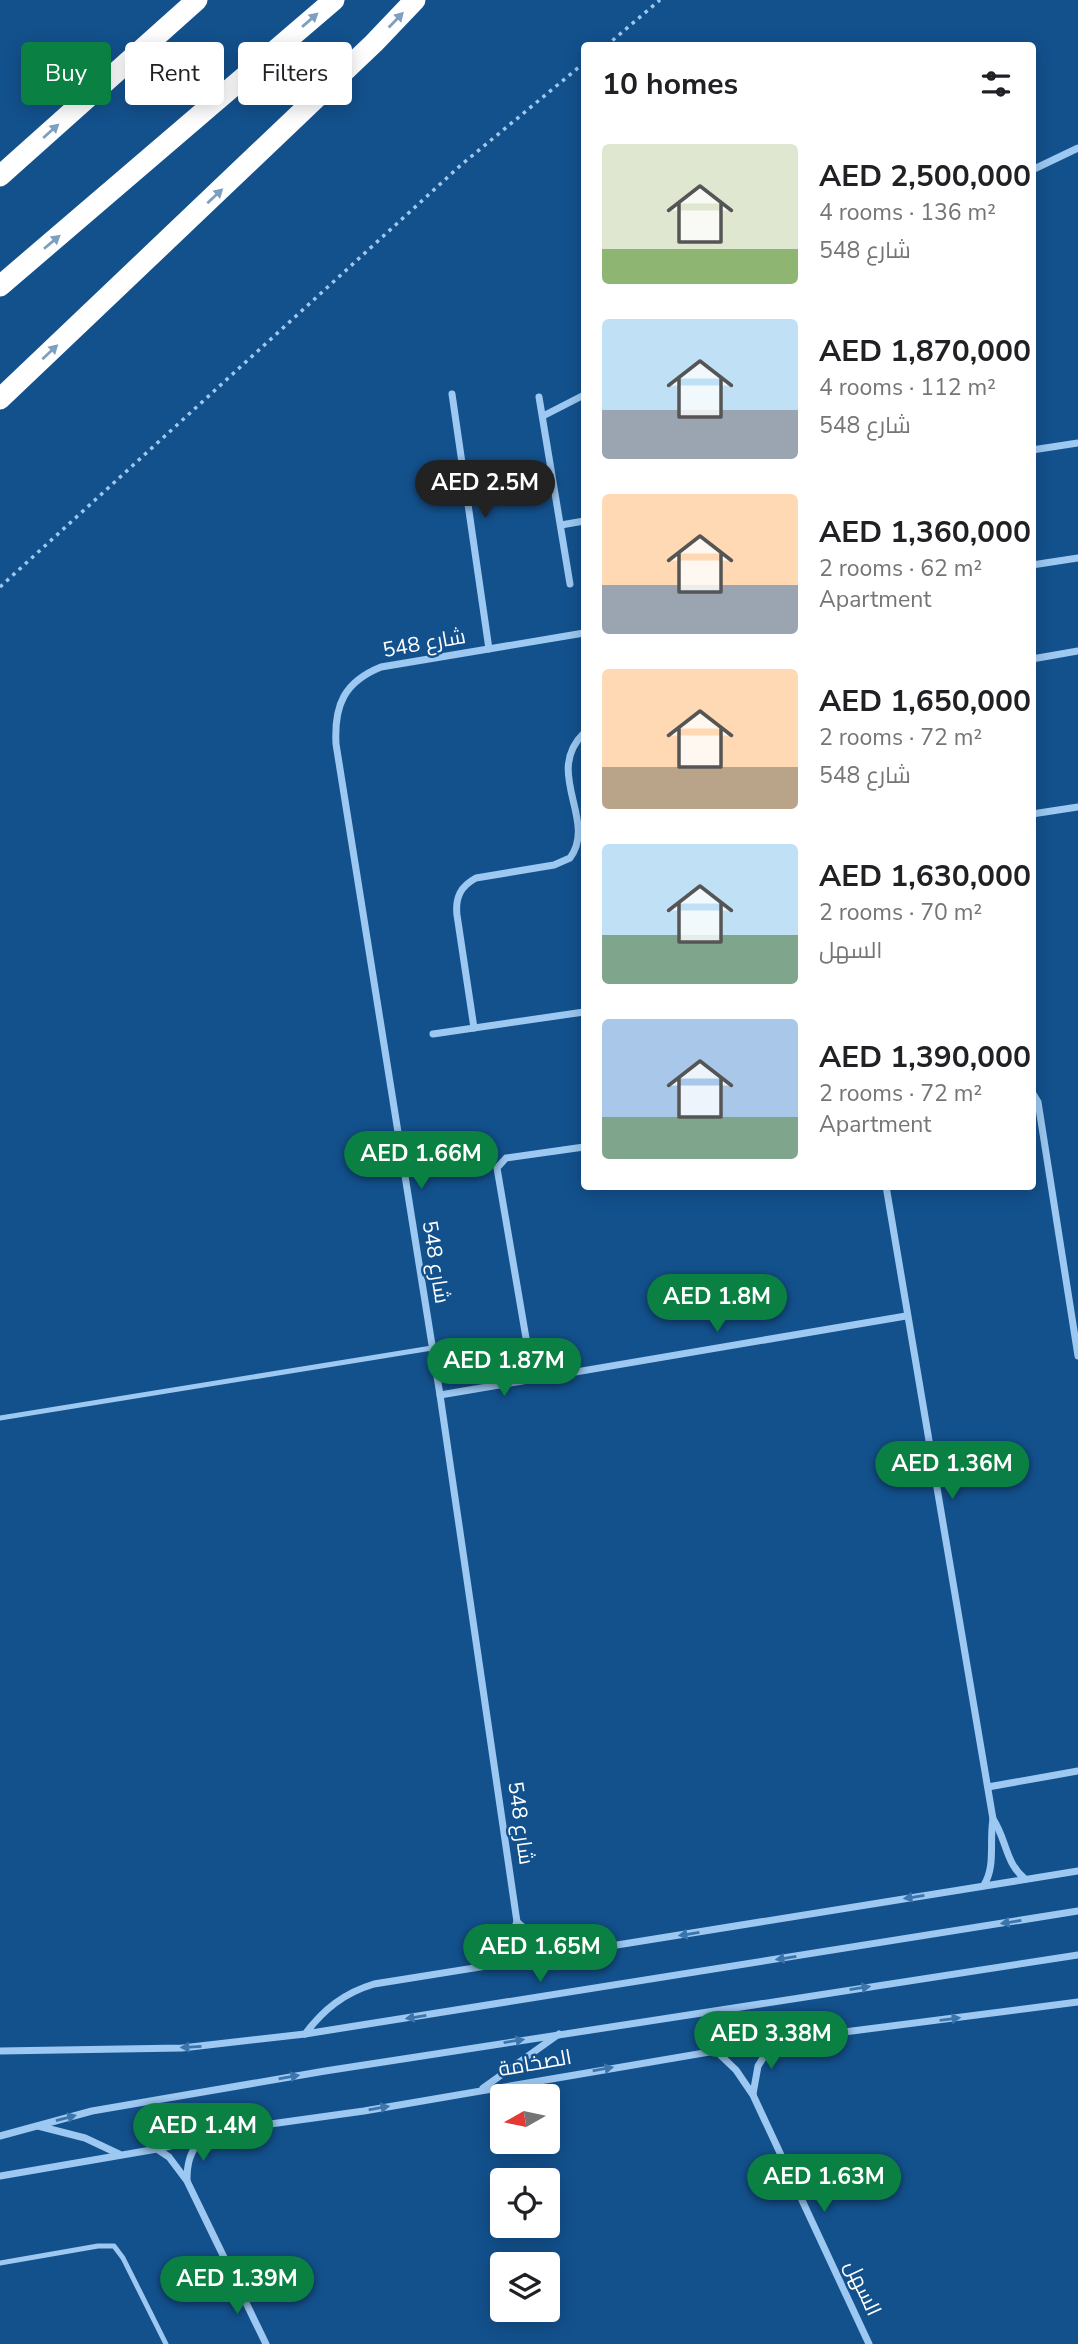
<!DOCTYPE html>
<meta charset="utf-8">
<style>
body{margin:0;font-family:"Nunito Sans",Cairo,sans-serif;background:#f6f6f6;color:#202124;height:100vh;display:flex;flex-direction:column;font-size:26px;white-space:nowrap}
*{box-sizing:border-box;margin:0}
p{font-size:23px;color:#757577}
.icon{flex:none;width:38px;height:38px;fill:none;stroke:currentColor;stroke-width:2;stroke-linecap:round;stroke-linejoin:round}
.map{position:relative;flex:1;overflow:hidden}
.sheet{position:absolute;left:581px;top:42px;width:455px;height:1148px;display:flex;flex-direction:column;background:#fff;border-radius:7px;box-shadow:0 4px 18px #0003}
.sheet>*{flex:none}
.hud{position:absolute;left:21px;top:42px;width:455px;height:63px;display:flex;gap:14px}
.needle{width:46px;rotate:261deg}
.fabs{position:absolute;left:490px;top:2084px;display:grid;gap:14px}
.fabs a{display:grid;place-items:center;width:70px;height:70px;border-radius:7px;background:#fff;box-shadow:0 4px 18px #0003;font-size:35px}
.price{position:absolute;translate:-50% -60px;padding:0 16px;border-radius:24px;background:#0b8043;color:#fff;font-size:23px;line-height:46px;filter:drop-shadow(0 2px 4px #0008)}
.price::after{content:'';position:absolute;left:50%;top:42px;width:21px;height:16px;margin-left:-10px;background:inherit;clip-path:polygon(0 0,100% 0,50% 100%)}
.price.on{background:#222;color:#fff}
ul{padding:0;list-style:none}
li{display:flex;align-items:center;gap:21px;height:175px;padding:0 21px}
li span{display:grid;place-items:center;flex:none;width:196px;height:140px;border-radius:7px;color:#555}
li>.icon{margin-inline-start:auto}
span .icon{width:84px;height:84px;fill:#fffc;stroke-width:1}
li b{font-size:30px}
h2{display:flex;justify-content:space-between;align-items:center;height:84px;padding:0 21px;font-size:30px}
.tag{padding:0 24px;border-radius:7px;background:#fff;box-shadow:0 4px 18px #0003;font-size:24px;line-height:63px}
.tag.on{background:#0b8043;color:#fff}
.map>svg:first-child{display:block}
</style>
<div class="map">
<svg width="1078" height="2344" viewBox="0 0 1078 2344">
<rect width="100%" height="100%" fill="#13518d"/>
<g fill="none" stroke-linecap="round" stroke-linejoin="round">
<!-- path -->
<g stroke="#9dc8f1" stroke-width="3.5" stroke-dasharray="3.5 5" stroke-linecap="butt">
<polyline points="606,46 660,0"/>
<polyline points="0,587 461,165 584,63"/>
</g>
<!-- lane -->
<g stroke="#9dc8f1" stroke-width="5">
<polyline points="0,1418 432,1348"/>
<polyline points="0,2263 98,2246 114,2246 123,2258 166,2344"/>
</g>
<!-- street -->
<g stroke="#9dc8f1" stroke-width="7">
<polyline points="1032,170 1078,148"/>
<polyline points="452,394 489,649"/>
<polyline points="539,397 570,584"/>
<polyline points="543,416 584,395"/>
<polyline points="1032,450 1078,443"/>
<polyline points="561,525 584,521"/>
<polyline points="1032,565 1078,558"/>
<polyline points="1032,659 1078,651"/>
<polyline points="1032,814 1078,807"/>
<path d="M474,1028L457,915C455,897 461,886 476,878L554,865L570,858C598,820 543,773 584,733"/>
<polyline points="433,1034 584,1012"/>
<polyline points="1032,1092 1038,1102 1078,1356"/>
<path d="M886,1186L993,1819C989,1842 996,1865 984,1885"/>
<polyline points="436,1373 529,1359"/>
<polyline points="533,1379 497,1168 506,1158 584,1147"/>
<polyline points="440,1395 906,1316"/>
<polyline points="988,1787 1078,1771"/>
<path d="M993,1819C1007,1840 1005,1863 1025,1879"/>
<polyline points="517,1922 539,1941 563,1953"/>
<path d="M490,1965L507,1945L517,1922L440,1395L336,744C334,705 344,682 381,667L584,633"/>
<path d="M305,2034C324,2009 344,1993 374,1984L1078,1871"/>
<polyline points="715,2050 736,2070 753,2095 869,2344"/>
<polyline points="0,2051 182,2048 305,2034 1078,1911"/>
<polyline points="483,2088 559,2034"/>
<polyline points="753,2094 758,2066 774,2041"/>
<polyline points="38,2126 85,2138 119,2154"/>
<polyline points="0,2136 92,2111 325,2071 1078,1955"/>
<polyline points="157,2149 169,2157 187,2181 266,2344"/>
<polyline points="0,2176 157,2149 256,2126 364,2111 774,2041 1078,2002"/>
<path d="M187,2180C187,2163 190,2153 200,2140"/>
</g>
<!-- highway -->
<g stroke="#fff" stroke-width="21">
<polyline points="0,176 197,0"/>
<polyline points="0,286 334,0"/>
<polyline points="0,399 374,43 415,0"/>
</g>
</g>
<!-- one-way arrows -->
<defs><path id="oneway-solid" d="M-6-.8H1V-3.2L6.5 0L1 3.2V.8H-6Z" transform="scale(1.75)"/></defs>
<g fill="#7d9fc0">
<use href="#oneway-solid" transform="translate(310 20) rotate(-41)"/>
<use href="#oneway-solid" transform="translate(396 20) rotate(-46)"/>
<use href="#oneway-solid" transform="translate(51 131) rotate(-42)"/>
<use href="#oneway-solid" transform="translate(215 196) rotate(-43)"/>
<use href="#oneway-solid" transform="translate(52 242) rotate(-40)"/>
<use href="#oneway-solid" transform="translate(50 352) rotate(-43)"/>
</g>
<g fill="#3c75ab">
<use href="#oneway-solid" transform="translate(914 1897) rotate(171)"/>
<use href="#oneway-solid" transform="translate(1011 1922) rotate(171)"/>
<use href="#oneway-solid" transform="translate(689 1934) rotate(171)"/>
<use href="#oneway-solid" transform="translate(786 1958) rotate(171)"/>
<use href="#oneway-solid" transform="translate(860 1988) rotate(-9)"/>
<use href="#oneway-solid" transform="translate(416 2017) rotate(171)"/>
<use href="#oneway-solid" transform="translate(950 2019) rotate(-7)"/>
<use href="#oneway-solid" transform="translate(514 2041) rotate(-9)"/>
<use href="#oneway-solid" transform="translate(191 2047) rotate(177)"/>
<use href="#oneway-solid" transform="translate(603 2069) rotate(-10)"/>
<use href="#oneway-solid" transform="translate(289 2077) rotate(-10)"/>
<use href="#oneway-solid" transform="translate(379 2108) rotate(-10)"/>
<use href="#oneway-solid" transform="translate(66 2118) rotate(-15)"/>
</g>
<g text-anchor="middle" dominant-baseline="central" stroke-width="5" stroke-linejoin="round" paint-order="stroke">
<!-- street labels -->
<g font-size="21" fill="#fff" stroke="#13518d">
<text transform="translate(424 643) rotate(-10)">شارع 548</text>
<text transform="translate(436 1262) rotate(81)">شارع 548</text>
<text transform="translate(521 1823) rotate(82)">شارع 548</text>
<text transform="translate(535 2063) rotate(-10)">الصخامة</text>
<text transform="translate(863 2288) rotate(65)">السهل</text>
</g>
</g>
</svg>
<div class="fabs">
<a><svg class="needle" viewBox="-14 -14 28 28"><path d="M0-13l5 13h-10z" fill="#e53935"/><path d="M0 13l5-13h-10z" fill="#757577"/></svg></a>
<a><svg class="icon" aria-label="locate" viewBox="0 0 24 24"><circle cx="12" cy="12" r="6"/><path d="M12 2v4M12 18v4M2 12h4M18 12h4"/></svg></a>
<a><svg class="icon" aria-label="layers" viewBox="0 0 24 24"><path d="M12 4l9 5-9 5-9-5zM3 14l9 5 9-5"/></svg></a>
</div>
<b class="price on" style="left:485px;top:520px">AED 2.5M</b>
<b class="price" style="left:421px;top:1191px">AED 1.66M</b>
<b class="price" style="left:717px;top:1334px">AED 1.8M</b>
<b class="price" style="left:504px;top:1398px">AED 1.87M</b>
<b class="price" style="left:952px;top:1501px">AED 1.36M</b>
<b class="price" style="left:540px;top:1984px">AED 1.65M</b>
<b class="price" style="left:771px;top:2071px">AED 3.38M</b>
<b class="price" style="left:203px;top:2163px">AED 1.4M</b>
<b class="price" style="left:824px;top:2214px">AED 1.63M</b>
<b class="price" style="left:237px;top:2316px">AED 1.39M</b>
<div class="hud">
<a class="tag on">Buy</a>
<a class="tag">Rent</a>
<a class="tag">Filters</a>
</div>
<section class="sheet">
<h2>10 homes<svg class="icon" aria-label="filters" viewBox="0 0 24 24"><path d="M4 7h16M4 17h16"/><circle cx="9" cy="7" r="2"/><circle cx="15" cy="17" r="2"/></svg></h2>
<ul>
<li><span style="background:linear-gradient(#dfe7d0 75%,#8fb573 0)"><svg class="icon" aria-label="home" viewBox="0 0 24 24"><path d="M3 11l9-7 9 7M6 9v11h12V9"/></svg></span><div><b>AED 2,500,000</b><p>4 rooms · 136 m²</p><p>شارع 548</p></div></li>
<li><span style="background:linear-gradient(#bfe0f5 65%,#9aa5b1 0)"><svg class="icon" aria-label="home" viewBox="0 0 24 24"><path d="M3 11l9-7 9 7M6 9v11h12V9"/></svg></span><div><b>AED 1,870,000</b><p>4 rooms · 112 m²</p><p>شارع 548</p></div></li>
<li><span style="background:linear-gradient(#ffd9b3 65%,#9aa5b1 0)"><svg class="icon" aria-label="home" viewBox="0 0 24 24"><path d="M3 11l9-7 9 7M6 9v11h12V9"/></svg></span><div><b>AED 1,360,000</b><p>2 rooms · 62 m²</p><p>Apartment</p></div></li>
<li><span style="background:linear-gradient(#ffd9b3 70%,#b9a48a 0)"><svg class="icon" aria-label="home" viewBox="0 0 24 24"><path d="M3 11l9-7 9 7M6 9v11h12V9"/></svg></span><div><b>AED 1,650,000</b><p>2 rooms · 72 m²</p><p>شارع 548</p></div></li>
<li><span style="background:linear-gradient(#bfe0f5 65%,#7fa58c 0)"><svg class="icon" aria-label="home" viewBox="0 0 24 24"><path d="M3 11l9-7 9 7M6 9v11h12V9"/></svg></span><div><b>AED 1,630,000</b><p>2 rooms · 70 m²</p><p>السهل</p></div></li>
<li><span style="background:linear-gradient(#a9c7e8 70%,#7fa58c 0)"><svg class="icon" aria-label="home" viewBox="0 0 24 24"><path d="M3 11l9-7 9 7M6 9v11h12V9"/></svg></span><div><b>AED 1,390,000</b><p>2 rooms · 72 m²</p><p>Apartment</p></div></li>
</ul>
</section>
</div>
